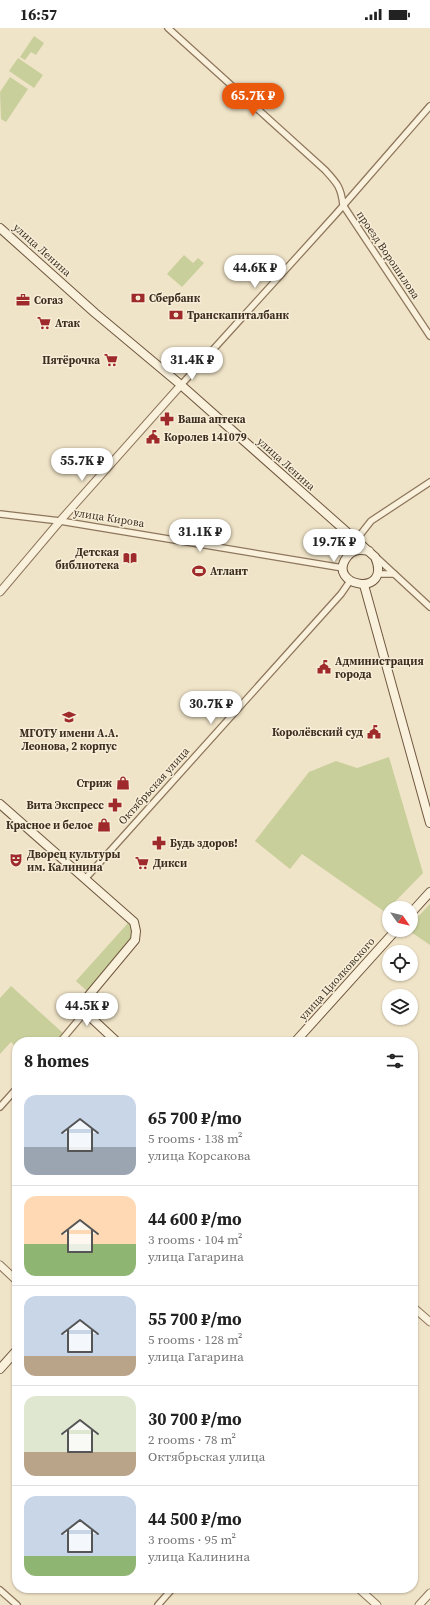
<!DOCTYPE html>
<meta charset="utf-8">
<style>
body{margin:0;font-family:"Source Serif 4",serif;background:#f6f6f6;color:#222;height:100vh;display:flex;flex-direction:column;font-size:15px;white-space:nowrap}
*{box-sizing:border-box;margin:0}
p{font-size:13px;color:#767676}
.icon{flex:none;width:22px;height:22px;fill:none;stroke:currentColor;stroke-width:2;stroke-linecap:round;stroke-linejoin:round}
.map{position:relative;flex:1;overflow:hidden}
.side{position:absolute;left:12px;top:1009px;width:406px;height:556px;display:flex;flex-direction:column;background:#fff;border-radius:16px;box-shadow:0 1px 3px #0004}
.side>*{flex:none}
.needle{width:26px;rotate:124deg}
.fabs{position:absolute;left:382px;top:873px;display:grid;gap:8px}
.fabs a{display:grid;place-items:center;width:36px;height:36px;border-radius:50%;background:#fff;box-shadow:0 1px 3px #0004;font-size:20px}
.price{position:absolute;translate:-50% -34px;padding:0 9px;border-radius:14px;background:#fff;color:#222;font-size:13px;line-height:26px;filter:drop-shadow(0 1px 2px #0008)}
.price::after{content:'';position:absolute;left:50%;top:24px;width:12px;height:9px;margin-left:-6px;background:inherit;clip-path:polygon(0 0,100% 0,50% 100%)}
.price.current{background:#ea580c;color:#fff}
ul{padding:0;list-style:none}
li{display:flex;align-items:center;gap:12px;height:100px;padding:0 12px}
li+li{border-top:1px solid #e0e0e0}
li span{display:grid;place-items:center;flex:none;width:112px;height:80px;border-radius:12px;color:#555}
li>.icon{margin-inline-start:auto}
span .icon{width:48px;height:48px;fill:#fffc;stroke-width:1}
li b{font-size:17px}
h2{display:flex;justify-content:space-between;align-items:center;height:48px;padding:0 12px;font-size:17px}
.status{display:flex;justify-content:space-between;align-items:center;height:28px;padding:0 20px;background:#fff;direction:ltr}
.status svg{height:11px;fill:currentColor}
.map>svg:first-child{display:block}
</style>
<div class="status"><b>16:57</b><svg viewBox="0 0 49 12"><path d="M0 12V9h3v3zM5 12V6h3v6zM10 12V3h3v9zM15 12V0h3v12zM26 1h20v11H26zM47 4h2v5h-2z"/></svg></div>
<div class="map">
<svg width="430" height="1577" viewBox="0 0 430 1577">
<rect width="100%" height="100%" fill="#f0e4c8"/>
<!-- green -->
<g fill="#c9cf9b">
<polygon points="34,8 44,15 36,27 31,24 25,32 20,29"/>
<polygon points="18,30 43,47 34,60 9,43"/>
<polygon points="10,49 28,61 6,94 1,91 0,64"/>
<polygon points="184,227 193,235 198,230 204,235 182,259 167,246"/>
<polygon points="389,729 423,845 385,884 302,826 290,841 255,813 309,744 336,733 357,740"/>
<polygon points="430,876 430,917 408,902 411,902 411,896"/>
<polygon points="128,895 132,900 132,910 88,964 76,953"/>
<polygon points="11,958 63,1005 55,1014 17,1014 17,1020 11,1014 0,1026 0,970"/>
</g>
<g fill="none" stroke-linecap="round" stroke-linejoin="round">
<!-- minor casing -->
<g stroke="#8d765c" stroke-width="8">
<g id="minor">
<path d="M168,0L325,142C337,155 341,159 343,177L430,308"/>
<polyline points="181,357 335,187 430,78"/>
<polyline points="0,486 60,493 343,540"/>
<polyline points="351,524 360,507 371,493 430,454"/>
<polyline points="376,529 430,579"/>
<polyline points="378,546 394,546"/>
<polyline points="85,851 341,566 350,553"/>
<polyline points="60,1014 85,984"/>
<polyline points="0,1079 17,1060"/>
<polyline points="0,1562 17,1577"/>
<polyline points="158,1577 173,1560"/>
</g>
</g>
<!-- tertiary casing -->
<g stroke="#8d765c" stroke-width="9">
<g id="tertiary">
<polyline points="0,564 60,493 181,357"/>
<polyline points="0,1237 17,1253"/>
<polyline points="413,1279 430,1294"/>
<polyline points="358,1560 377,1577"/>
<polyline points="419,1577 430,1565"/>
</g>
</g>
<!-- secondary casing -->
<g stroke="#6f573f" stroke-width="10">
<g id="secondary">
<path d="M0,200L95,285L181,357L375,529C393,571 325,558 347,529C353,521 360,521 369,523"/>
<polyline points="364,557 430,795"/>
<polyline points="0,776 134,894 136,903 135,912 85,972 85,984 117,1014"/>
<polyline points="411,885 430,864"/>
<polyline points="295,1014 396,902"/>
<polyline points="0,1341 17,1322"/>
</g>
</g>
<!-- minor -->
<use href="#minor" stroke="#faf1dc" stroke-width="5.5"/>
<!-- tertiary -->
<use href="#tertiary" stroke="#faf1dc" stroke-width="7"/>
<!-- secondary -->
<use href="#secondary" stroke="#faf1dc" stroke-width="8"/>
</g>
<!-- icons -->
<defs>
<g id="bank-bare" transform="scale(1.08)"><path d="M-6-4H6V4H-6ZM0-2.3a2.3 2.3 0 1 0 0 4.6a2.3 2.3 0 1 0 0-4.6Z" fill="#9e2a2b" stroke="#f7eed8" stroke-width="2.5" paint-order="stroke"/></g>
<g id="office-bare" transform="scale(1.08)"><path d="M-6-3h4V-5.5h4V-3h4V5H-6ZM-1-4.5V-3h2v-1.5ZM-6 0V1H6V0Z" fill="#9e2a2b" stroke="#f7eed8" stroke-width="2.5" paint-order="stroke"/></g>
<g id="supermarket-bare" transform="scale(1.08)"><path d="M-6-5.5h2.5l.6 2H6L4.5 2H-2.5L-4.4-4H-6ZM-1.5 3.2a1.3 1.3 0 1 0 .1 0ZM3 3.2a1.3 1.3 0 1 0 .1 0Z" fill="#9e2a2b" stroke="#f7eed8" stroke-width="2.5" paint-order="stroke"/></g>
<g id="pharmacy-bare" transform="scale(1.08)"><path d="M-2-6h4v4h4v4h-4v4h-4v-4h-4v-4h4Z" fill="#9e2a2b" stroke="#f7eed8" stroke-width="2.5" paint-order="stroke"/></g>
<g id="civic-bare" transform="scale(1.08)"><path d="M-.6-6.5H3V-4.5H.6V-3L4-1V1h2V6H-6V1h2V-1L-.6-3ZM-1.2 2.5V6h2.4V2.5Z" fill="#9e2a2b" stroke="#f7eed8" stroke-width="2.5" paint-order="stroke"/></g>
<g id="library-bare" transform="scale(1.08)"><path d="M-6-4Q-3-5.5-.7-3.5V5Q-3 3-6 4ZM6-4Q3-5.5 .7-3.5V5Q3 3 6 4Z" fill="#9e2a2b" stroke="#f7eed8" stroke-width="2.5" paint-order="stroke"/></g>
<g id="stadium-bare" transform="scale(1.08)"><path d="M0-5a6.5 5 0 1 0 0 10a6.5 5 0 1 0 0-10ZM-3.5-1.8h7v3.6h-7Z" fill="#9e2a2b" stroke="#f7eed8" stroke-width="2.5" paint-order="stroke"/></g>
<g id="university-bare" transform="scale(1.08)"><path d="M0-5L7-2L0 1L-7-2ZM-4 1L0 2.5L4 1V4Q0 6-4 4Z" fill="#9e2a2b" stroke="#f7eed8" stroke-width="2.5" paint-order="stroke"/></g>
<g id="shop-bare" transform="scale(1.08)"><path d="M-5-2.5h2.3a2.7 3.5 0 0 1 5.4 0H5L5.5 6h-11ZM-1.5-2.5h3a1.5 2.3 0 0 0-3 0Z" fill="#9e2a2b" stroke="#f7eed8" stroke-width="2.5" paint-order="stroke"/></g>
<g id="theatre-bare" transform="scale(1.08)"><path d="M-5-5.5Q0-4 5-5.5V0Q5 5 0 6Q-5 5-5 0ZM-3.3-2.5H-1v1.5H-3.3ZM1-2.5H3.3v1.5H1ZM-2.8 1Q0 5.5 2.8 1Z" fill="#9e2a2b" stroke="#f7eed8" stroke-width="2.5" paint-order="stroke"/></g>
</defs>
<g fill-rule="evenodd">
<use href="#bank-bare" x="138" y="270"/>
<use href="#office-bare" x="23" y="272"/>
<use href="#bank-bare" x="176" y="287"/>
<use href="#supermarket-bare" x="44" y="295"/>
<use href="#supermarket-bare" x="111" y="332"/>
<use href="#pharmacy-bare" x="167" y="391"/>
<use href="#civic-bare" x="153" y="409"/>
<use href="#library-bare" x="130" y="530"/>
<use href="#stadium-bare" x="199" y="543"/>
<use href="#civic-bare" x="324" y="639"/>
<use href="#university-bare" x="69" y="689"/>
<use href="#civic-bare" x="374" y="704"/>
<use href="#shop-bare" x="123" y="755"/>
<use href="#pharmacy-bare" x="115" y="777"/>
<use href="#shop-bare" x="104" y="797"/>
<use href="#pharmacy-bare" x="159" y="815"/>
<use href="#theatre-bare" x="16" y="832"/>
<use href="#supermarket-bare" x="142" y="835"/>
</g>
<g text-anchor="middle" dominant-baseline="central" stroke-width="3" stroke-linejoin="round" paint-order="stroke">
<!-- street labels -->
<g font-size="11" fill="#3d2e20" stroke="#f7eed8">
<text transform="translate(42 222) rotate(42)">улица Ленина</text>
<text transform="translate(388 227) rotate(56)">проезд Ворошилова</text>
<text transform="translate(286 436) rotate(42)">улица Ленина</text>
<text transform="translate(109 490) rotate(9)">улица Кирова</text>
<text transform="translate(154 758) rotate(-48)">Октябрьская улица</text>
<text transform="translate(337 951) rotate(-48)">улица Циолковского</text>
</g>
<!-- poi labels -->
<g font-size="11" font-weight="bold" fill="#3d2e20" stroke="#f7eed8" text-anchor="start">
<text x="149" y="270">Сбербанк</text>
<text x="34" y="272">Согаз</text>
<text x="187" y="287">Транскапиталбанк</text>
<text x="55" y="295">Атак</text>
<text x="100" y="332" text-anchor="end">Пятёрочка</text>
<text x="178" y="391">Ваша аптека</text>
<text x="164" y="409">Королев 141079</text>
<text x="119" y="524" text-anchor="end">Детская<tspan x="119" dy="13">библиотека</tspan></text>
<text x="210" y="543">Атлант</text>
<text x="335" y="633">Администрация<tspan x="335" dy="13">города</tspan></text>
<text x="363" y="704" text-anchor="end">Королёвский суд</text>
<text x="69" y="705" text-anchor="middle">МГОТУ имени А.А.<tspan x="69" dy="13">Леонова, 2 корпус</tspan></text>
<text x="112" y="755" text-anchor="end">Стриж</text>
<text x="104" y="777" text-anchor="end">Вита Экспресс</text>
<text x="93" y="797" text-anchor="end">Красное и белое</text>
<text x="170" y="815">Будь здоров!</text>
<text x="27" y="826">Дворец культуры<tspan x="27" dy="13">им. Калинина</tspan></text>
<text x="153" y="835">Дикси</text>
</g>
</g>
</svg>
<div class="fabs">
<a><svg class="needle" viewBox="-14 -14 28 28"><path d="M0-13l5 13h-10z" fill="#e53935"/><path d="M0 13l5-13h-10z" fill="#767676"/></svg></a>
<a><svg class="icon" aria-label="locate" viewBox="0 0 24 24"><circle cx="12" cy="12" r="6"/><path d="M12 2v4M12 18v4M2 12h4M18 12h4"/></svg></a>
<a><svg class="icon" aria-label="layers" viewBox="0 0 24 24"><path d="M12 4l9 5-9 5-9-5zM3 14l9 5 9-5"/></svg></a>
</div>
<b class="price current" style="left:253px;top:89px">65.7K ₽</b>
<b class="price" style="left:255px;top:261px">44.6K ₽</b>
<b class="price" style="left:192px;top:353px">31.4K ₽</b>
<b class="price" style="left:82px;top:454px">55.7K ₽</b>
<b class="price" style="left:200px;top:525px">31.1K ₽</b>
<b class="price" style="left:334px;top:535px">19.7K ₽</b>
<b class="price" style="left:211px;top:697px">30.7K ₽</b>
<b class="price" style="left:87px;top:999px">44.5K ₽</b>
<section class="side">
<h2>8 homes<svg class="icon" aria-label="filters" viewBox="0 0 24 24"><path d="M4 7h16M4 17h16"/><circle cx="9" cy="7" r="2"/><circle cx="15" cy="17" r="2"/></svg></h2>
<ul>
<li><span style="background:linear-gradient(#c9d6e8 65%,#9aa5b1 0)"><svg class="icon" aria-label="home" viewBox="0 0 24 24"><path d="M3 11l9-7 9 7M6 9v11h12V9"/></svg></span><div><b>65 700 ₽/mo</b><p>5 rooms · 138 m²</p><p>улица Корсакова</p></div></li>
<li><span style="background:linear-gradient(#ffd9b3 60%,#8fb573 0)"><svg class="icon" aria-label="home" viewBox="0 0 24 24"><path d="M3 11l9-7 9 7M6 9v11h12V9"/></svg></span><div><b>44 600 ₽/mo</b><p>3 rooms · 104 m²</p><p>улица Гагарина</p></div></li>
<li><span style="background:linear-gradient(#c9d6e8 75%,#b9a48a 0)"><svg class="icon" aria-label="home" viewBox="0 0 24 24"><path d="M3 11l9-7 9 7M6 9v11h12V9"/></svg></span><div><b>55 700 ₽/mo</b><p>5 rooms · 128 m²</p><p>улица Гагарина</p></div></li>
<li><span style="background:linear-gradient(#dfe7d0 70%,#b9a48a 0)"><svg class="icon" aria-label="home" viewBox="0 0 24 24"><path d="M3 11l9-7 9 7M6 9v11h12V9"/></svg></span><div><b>30 700 ₽/mo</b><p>2 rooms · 78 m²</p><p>Октябрьская улица</p></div></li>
<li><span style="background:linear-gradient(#c9d6e8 75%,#8fb573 0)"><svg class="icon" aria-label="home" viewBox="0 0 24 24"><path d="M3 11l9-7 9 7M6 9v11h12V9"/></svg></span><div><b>44 500 ₽/mo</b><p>3 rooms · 95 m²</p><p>улица Калинина</p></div></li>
</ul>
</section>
</div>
